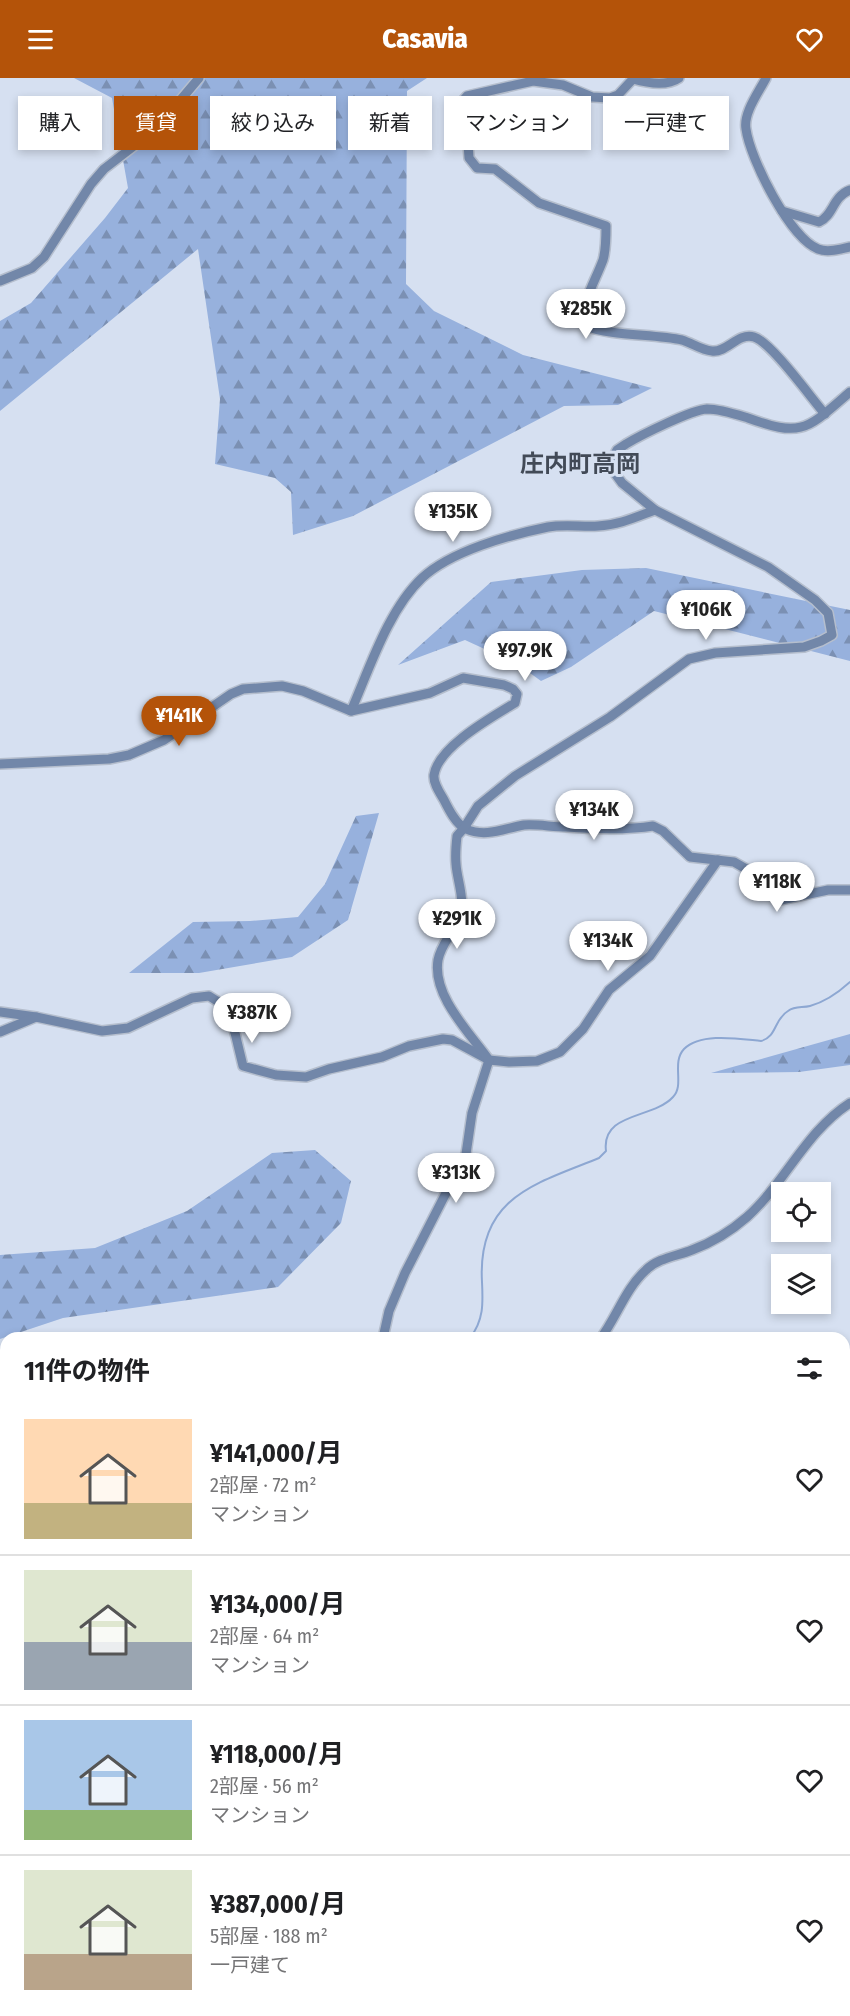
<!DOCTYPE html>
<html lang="ja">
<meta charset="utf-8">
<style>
body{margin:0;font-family:"Fira Sans Condensed","Noto Sans JP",sans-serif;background:#f2f2f2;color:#202124;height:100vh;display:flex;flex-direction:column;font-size:22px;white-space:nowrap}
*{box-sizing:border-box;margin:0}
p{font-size:20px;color:#757577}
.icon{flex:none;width:33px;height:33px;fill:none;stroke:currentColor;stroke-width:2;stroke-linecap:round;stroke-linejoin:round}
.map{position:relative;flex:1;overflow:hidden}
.side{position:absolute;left:0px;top:1254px;width:850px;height:684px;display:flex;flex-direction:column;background:#fff;border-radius:18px 18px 0 0;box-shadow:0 3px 9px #0003}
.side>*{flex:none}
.guide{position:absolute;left:18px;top:18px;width:814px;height:54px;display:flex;gap:12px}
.fabs{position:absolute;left:771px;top:1104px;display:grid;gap:12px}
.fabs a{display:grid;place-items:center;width:60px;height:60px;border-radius:0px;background:#fff;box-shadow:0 3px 9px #0003;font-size:30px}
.price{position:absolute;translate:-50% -51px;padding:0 14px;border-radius:21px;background:#fff;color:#222;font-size:20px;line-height:39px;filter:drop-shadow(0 2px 3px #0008)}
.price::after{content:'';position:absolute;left:50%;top:36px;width:18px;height:14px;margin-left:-9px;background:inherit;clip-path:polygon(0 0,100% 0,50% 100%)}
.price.on{background:#b45309;color:#fff}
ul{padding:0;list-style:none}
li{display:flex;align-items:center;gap:18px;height:150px;padding:0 24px}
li+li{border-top:2px solid #e0e0e0}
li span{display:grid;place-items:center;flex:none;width:168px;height:120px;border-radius:0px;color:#555}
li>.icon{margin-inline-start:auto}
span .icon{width:72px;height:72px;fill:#fffc;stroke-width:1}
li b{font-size:26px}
h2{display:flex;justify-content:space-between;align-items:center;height:72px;padding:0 24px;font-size:26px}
.chip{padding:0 21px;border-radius:0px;background:#fff;box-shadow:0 3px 9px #0003;font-size:21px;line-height:54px}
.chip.on{background:#b45309;color:#fff}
header{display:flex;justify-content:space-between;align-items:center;height:78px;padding:0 24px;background:#b45309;color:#fff;font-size:27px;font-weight:800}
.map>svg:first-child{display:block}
</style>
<header><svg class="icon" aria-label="menu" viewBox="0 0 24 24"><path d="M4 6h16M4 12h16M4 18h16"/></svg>Casavia<svg class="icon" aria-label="heart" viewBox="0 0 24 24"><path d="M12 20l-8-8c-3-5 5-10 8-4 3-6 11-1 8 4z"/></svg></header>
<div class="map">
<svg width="850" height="1938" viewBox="0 0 850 1938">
<defs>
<pattern id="forest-firs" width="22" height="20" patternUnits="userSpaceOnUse" patternTransform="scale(1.5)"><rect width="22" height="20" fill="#97b1dd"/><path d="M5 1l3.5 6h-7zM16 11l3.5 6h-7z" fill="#7b90b3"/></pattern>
</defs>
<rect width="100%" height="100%" fill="#d6e0f1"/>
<!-- forest -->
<g fill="url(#forest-firs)">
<polygon points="74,0 427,0 407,13 406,206 434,233 523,277 652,310 618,327 564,328 353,438 293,457 291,414 275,400 215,386 220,321 198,171 0,333 0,243 31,225 105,140 128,110 112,20"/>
<polygon points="646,490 850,532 850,583 654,533 571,589 541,603 519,587 465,562 398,587 491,504 582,492"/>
<polygon points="379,735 348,842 292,879 199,895 129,895 193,844 250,843 298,839 325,806 356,738"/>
<polygon points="850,956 850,987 799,994 711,995"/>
<polygon points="315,1072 351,1103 341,1145 278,1209 63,1240 0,1261 0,1177 95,1170 187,1133 272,1075"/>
<polygon points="850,1653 850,1716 845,1722 845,1658"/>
<polygon points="444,1932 496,1932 518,1938 434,1938"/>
<polygon points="614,1932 672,1932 677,1937 610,1938"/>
</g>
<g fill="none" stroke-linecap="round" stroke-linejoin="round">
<!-- stream -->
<g stroke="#8da7d2" stroke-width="2">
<path d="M470,1260C484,1242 483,1225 482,1204C477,1119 535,1106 599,1080L606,1073C601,1034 653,1041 673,1019C685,1007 671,985 684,971C701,954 740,961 761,963C777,959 774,941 788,933C795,928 802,930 810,928C825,924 839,914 850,904"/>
<polyline points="0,1310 6,1310"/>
</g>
<!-- minor casing -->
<g stroke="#b5becd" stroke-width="12">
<g id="minor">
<path d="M679,0C666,9 647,5 633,1L618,17L610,20L592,19L563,7L533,3L467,18L458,28L457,39L463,48L468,65L469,80L477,90L495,91L539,125L606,148C606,159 606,172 603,182C593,209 583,217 586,248C610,258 654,256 682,262C692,265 701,272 712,273C727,275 738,254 754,259C771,264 811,320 825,336"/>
<path d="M766,0C759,14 743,35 746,51C750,81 790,160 818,171C828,175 840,171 850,169"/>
<path d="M782,133L819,144C834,137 832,119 850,112"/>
<polyline points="0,203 32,190 44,179 91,106 104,91 156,51 199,0"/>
<path d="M351,633C369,592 388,532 422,500C451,473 509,457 548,449C564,446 582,449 598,448C619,447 636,439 655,432"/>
<path d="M0,686L109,681L129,677L164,662L231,616L243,611L282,608L303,613L351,633L430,615L463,600L504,607L513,611L517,616L515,625C492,639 438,669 434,697C433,705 440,715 444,722C449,732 456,746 466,751C486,760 505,750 524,747C538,746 552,749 566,749C590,751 629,752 653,748L663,753L690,779L734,784L748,792L781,822L828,812H850"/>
<polyline points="0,934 36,939 102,953 128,950 192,920 209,918 225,928 235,955 243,988 276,997 306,999 329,991 382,979 409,968 443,961 452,962 489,982 509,984 537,983 560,974 583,951 609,912 650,878 718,782"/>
<polyline points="0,954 36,939"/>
<path d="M383,1260L389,1233L405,1195L466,1076L472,1035L489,982C470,955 432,918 438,882C441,865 456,852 460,836C465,820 457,802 456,786C455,776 456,767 457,758L464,750L478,728L515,698L610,639L689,581L715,575L804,569L821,563L832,557L828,535L815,522L768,489L655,432L622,405L609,387L617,372L626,366C641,357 691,332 707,331C720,331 735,336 748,340C803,360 807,351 850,314"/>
<path d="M601,1260C617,1238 626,1210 646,1192C658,1180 677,1178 692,1172C711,1165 731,1153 747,1139C785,1105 806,1053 850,1025"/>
<polyline points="0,1510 6,1510"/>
<polyline points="0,1527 6,1528"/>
<polyline points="0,1675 6,1671"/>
<polyline points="0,1689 6,1703"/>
<polyline points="844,1741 850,1738"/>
<polyline points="0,1812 6,1808"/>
<polyline points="844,1916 850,1908"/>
<polyline points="821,1938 827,1932"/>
</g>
</g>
<!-- minor -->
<use href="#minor" stroke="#7287a9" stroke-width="9"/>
</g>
<g text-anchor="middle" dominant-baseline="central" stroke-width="6" stroke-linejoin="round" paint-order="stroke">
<!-- quarter labels -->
<g font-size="24" font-weight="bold" fill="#424a57" stroke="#d6e0f1">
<text x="580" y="386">庄内町高岡</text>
</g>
</g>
</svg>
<div class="fabs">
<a><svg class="icon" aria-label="locate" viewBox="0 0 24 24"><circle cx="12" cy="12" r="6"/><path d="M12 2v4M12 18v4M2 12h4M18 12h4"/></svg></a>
<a><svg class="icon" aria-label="layers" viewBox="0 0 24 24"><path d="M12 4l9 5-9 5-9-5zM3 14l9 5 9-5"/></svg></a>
</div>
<b class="price" style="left:586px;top:262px">¥285K</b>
<b class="price" style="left:453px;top:465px">¥135K</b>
<b class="price" style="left:706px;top:563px">¥106K</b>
<b class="price" style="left:525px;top:604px">¥97.9K</b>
<b class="price on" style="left:179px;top:669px">¥141K</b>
<b class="price" style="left:594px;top:763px">¥134K</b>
<b class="price" style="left:777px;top:835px">¥118K</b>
<b class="price" style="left:457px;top:872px">¥291K</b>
<b class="price" style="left:608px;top:894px">¥134K</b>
<b class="price" style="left:252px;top:966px">¥387K</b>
<b class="price" style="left:456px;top:1126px">¥313K</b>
<div class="guide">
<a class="chip">購入</a>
<a class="chip on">賃貸</a>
<a class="chip">絞り込み</a>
<a class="chip">新着</a>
<a class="chip">マンション</a>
<a class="chip">一戸建て</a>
</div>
<section class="side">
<h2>11件の物件<svg class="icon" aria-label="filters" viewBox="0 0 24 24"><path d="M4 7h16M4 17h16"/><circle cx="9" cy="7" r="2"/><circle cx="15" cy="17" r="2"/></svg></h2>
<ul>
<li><span style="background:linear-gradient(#ffd9b3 70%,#c2b280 0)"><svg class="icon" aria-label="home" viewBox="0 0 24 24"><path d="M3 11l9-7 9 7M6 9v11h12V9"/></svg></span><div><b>¥141,000/月</b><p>2部屋 · 72 m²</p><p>マンション</p></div><svg class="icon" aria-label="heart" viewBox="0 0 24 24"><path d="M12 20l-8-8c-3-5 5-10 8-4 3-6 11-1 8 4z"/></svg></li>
<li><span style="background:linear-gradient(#dfe7d0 60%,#9aa5b1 0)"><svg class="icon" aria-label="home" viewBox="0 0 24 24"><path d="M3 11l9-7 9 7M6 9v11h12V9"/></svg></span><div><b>¥134,000/月</b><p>2部屋 · 64 m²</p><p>マンション</p></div><svg class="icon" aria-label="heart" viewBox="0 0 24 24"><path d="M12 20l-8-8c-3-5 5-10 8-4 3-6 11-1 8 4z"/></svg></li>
<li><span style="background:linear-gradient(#a9c7e8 75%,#8fb573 0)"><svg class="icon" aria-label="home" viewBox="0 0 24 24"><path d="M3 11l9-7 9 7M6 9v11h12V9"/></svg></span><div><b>¥118,000/月</b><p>2部屋 · 56 m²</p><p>マンション</p></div><svg class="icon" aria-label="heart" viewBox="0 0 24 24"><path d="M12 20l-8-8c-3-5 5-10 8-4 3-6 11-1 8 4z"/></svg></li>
<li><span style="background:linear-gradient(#dfe7d0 70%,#b9a48a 0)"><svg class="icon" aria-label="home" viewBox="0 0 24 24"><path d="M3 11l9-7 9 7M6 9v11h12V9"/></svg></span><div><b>¥387,000/月</b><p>5部屋 · 188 m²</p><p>一戸建て</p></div><svg class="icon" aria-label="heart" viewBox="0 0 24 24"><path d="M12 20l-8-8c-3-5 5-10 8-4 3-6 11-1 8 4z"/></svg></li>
</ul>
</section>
</div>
